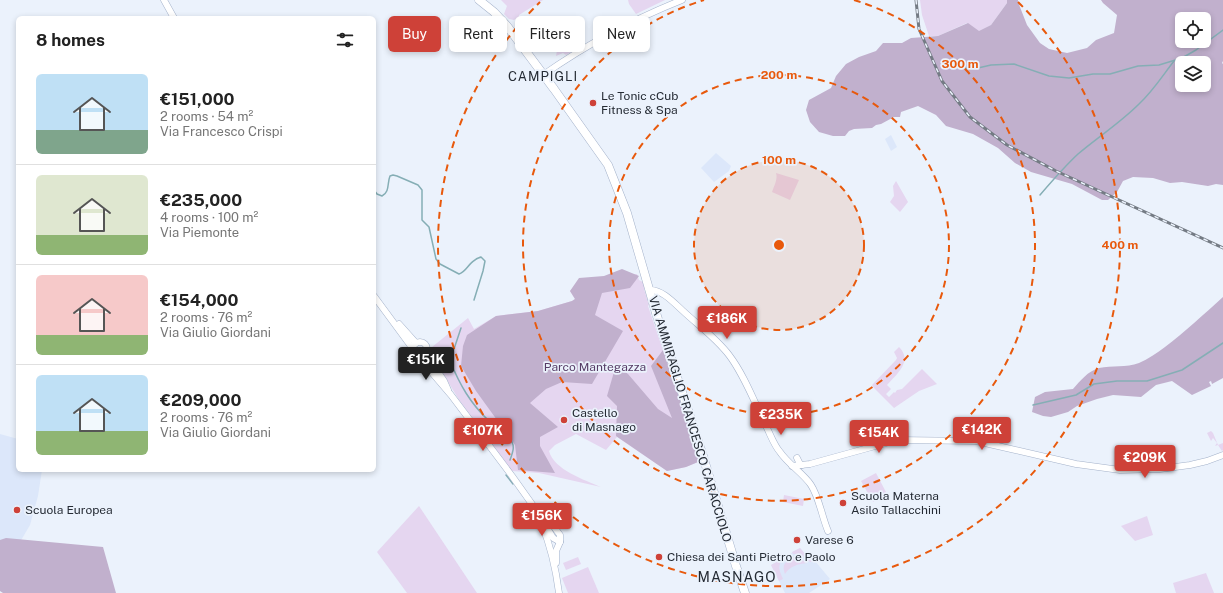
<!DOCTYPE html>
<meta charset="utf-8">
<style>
body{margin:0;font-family:"Public Sans",sans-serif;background:#f2f2f2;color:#222;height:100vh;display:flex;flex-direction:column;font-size:15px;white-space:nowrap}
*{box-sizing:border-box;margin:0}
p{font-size:13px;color:#767676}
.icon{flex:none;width:22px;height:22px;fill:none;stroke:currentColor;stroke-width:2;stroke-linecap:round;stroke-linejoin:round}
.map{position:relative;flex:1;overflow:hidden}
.panel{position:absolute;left:16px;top:16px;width:360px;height:456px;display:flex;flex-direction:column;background:#fff;border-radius:6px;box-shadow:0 2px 6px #0003}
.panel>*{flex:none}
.hud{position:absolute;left:388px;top:16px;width:380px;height:36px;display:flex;gap:8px}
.buttons{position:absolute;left:1175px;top:12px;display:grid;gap:8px}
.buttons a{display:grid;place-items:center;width:36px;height:36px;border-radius:6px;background:#fff;box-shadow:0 2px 6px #0003;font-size:20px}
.price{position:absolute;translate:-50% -34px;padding:0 9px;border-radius:4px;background:#ce4138;color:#fff;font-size:13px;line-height:26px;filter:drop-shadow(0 1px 2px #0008)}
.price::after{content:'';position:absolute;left:50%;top:24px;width:12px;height:9px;margin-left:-6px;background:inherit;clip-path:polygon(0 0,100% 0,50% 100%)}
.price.selected{background:#222;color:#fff}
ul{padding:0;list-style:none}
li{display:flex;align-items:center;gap:12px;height:100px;padding:0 20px}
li+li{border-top:1px solid #e0e0e0}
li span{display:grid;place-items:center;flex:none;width:112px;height:80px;border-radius:6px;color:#555}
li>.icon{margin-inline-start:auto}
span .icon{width:48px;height:48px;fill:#fffc;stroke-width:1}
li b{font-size:17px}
h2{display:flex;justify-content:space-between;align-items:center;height:48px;padding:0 20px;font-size:17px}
.pill{padding:0 14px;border-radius:6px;background:#fff;box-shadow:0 2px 6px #0003;font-size:14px;line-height:36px}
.pill.selected{background:#ce4138;color:#fff}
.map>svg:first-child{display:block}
</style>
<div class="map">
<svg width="1223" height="593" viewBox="0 0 1223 593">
<rect width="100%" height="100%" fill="#ebf2fc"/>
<!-- built -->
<g fill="#dce7fa">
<polygon points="891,135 897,147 891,151 885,139"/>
<polygon points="716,153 731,166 729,171 714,182 701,168"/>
<polygon points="0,434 18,439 18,470 42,470 38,496 30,525 20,542 0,561"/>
<polygon points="800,548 812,562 815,561 830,579 809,593 785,593 771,565"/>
</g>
<!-- green -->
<g fill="#e5d6f0">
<polygon points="501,0 543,0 519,15 519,17 514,20 509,19 504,14 507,6"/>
<polygon points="628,0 665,0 636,14 629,4"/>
<polygon points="920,0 1007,0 1007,3 991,25 979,32 967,23 938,36 929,36 922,15"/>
<polygon points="576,39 582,46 566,55 563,53 556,56 557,50 562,50"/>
<path d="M776,173L799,180L790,200L772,192C774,186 778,179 776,173Z"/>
<polygon points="896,181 908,202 900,212 890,202 894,196 893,186"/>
<path d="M637,274L639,280L643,282L645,288L644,289L649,305L648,306L700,459L698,462L686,467L667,471L617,437L606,450L576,434L555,445L549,451C554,470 585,480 601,487L539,473L512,471L459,400L438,365L431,357L430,351L432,347L468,318L474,329L496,316L538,311L572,301L575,299L570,291L582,281Z"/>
<path d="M899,347C913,361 897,374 887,385L891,389L886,394L889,397L894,392L895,393L897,390L902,389L922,369L937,384L919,391L894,408L874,388L872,385L896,360L897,358L894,352Z"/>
<polygon points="1211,431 1213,433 1218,445 1223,443 1223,450 1222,451 1218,445 1215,446 1217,443 1213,438 1211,441 1207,433"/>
<polygon points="876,473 887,494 873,502 861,481"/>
<polygon points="784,495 804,499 803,506 783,502"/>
<polygon points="419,506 477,593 407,593 377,552"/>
<polygon points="1147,516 1153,535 1135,541 1121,526"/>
<polygon points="800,548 812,562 810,562 800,554 793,554 792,552"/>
<polygon points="578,557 581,564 566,570 563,563"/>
<path d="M793,557H797L807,563C798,564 790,566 785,574C781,562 787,563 793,557Z"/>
<path d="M782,559V560C777,567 780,572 783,579L779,581L771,565Z"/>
<polygon points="588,567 599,593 568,593 562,578"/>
<polygon points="1206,573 1214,593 1176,593 1173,583"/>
</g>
<!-- forest -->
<g fill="#c1b0cd" fill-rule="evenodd">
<path d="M1007,0H1018V2L1027,25L1040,43L1049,49L1067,53L1087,48L1096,40L1114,33L1117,15L1103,3L1101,0H1223V61L1222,63L1223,64V185L1216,184L1208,186L1182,182L1170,183L1153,178L1133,177L1123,181L1117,192L1108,200H1102L1072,184L1031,172L1015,163L998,148L973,134L946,126L936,115L918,106L901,112L900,117H894L881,124L876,125L872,128L854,129L849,131L845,136H833L819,132L810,122L806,110L809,100L831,88L836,76L846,64L859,57L876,51L883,43H902L911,38L938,36L968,23L979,31L991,25L1007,3ZM1182,19H1204V41H1182ZM1182,63H1204V85H1182Z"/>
<polygon points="622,269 639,276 630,288 602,293 595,315 623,331 592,384 562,382 546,389 530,403 558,427 540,437 540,446 555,473 518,470 515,445 476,391 461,366 463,346 467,335 496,316 538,311 572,301 575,299 570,291 579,278 604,276"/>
<path d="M1223,297V378L1212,384L1211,381L1209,382L1211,386L1192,395L1172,381L1156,385L1141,397L1113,395L1097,399L1077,406L1068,412L1051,417L1043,416L1032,412L1035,397L1045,392L1073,389C1080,381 1088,371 1099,368C1112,365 1126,368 1139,363C1148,359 1157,353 1165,347C1185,332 1204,314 1223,297Z"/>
<polygon points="663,350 700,459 698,462 686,467 667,471 616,436 617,406 607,396 616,365 628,374 658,409 672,418 651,366"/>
<polygon points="6,538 103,547 116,593 3,593 0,591 0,540"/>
</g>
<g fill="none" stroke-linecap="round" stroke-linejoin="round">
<!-- stream -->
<g stroke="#85aeb5" stroke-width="1.5">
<polyline points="960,67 970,69 978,68 991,65 1014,64 1049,76 1069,78 1093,74 1110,74 1138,66 1159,65 1182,58 1196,50 1223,30"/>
<path d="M374,190L377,194L382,196C390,192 387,183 390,176L393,175L397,176L418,185L422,190V220L429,227L436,259L440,264L459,274C466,272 468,264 475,260C477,258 479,258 481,257L485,261L483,271L474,300"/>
<path d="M1040,195C1052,181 1064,167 1078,154C1098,137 1120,123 1139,104C1153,91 1163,75 1174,61"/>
<path d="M461,328L450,361C460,385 470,403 489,421C497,428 506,432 512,442C515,448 512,454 510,460"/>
<polyline points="1033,405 1076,395 1094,384 1117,381 1147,381 1182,370 1223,343"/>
<polyline points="506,475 513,484"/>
</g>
<!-- minor casing -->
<g stroke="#a4b2ca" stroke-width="7">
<g id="minor">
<polyline points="164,0 174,18"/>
<path d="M543,75C586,45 634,19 682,0"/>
<path d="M650,290C663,290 674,303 683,311C698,325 716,338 729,355C745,376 755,404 767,428C771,436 774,445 780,452C788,464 804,474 811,485C819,497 822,517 828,531"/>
<polyline points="374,296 413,349"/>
<polyline points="399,324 416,343"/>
<circle cx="420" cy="349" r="7"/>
<polyline points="425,353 444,381 448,390"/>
<polyline points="416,354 451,395 512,476 539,514 553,538 560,542"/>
<polyline points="797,458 800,464 802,465"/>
<polyline points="792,466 810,464 897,440 976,441 1076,464 1120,470 1160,469 1190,465 1207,461 1223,455"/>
<polyline points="544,517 551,523 560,535 560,542 556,551 556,563"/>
<path d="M542,525C551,547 556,570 559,593"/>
</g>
</g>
<!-- major casing -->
<g stroke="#a4b2ca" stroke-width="9">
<polyline id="major" points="479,0 494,12 507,26 554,89 608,165 627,213 656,313 703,456 736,566 745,593"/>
</g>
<!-- minor -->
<use href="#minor" stroke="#fff" stroke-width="6"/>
<!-- major -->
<use href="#major" stroke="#fff" stroke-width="8"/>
<!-- rail casing -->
<g stroke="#747b84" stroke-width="3">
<polyline id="rail" points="916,0 919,29 942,81 970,117 1007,145 1056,171 1223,248"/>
</g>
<!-- rail -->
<use href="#rail" stroke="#ebf2fc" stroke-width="1.5" stroke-dasharray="4.5" stroke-linecap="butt"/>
</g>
<!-- distance rings -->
<circle cx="779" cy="245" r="85" fill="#e8590c" fill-opacity=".12"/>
<g fill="none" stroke="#e8590c" stroke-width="2" stroke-dasharray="7 5">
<circle cx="779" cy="245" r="85"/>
<circle cx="779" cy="245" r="170"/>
<path d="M854 0A256 256 0 1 1 704 0"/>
<path d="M1018 2A341 341 0 1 1 540 2"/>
</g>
<!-- markers -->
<g fill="#ce4138" stroke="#ebf2fc" stroke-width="1.5">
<circle cx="593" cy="103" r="4"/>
<circle cx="564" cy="420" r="4"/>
<circle cx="843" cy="503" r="4"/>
<circle cx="17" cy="510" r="4"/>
<circle cx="797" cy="540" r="4"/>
<circle cx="659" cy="557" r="4"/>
</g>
<g text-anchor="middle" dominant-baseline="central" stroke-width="3.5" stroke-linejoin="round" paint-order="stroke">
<!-- poi labels -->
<g font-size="12" fill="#252b34" stroke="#ebf2fc" text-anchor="start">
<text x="601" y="96">Le Tonic cCub<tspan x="601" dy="14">Fitness &amp; Spa</tspan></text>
<text x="572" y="413">Castello<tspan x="572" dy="14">di Masnago</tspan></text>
<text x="851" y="496">Scuola Materna<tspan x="851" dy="14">Asilo Tallacchini</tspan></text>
<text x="25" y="510">Scuola Europea</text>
<text x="805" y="540">Varese 6</text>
<text x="667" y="557">Chiesa dei Santi Pietro e Paolo</text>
</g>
<!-- park labels -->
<g font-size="12" fill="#563c66" stroke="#ebf2fc">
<text x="595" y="367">Parco Mantegazza</text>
</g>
<!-- street labels -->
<g font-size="12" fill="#252b34" stroke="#ebf2fc">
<text transform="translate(690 419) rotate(73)">VIA AMMIRAGLIO FRANCESCO CARACCIOLO</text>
</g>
<!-- neighbourhood labels -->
<g font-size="13" letter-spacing="1" fill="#252b34" stroke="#ebf2fc">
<text x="543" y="76">CAMPIGLI</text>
</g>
<!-- quarter labels -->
<g font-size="14" letter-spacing="1" fill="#252b34" stroke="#ebf2fc">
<text x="737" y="577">MASNAGO</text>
</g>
</g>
<circle cx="779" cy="245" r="6" fill="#e8590c" stroke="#ebf2fc" stroke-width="2"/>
<g font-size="12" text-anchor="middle" font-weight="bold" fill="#e8590c" stroke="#ebf2fc" stroke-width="3.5" stroke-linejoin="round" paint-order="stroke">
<text x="960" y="68">300 m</text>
<text x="779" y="79">200 m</text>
<text x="779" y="164">100 m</text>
<text x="1120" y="249">400 m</text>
</g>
</svg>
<div class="buttons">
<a><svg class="icon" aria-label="locate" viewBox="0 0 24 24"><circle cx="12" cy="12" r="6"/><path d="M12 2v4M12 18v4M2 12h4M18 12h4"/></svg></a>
<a><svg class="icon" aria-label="layers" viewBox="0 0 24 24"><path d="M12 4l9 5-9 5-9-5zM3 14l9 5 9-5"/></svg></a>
</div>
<b class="price" style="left:727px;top:340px">€186K</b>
<b class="price selected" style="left:426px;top:381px">€151K</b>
<b class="price" style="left:781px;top:436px">€235K</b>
<b class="price" style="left:982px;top:451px">€142K</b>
<b class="price" style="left:483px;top:452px">€107K</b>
<b class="price" style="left:879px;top:454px">€154K</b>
<b class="price" style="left:1145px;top:479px">€209K</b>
<b class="price" style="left:542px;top:537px">€156K</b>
<div class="hud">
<a class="pill selected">Buy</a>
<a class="pill">Rent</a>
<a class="pill">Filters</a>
<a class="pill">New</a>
</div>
<section class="panel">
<h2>8 homes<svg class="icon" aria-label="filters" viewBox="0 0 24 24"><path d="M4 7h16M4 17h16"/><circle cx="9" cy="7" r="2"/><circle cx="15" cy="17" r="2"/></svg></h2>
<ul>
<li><span style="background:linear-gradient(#bfe0f5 70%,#7fa58c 0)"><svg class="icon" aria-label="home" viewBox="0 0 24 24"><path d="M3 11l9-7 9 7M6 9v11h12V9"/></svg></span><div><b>€151,000</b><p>2 rooms · 54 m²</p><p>Via Francesco Crispi</p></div></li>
<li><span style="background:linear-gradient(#dfe7d0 75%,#8fb573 0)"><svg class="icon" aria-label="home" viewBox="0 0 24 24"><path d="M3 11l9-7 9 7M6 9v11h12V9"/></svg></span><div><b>€235,000</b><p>4 rooms · 100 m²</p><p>Via Piemonte</p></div></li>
<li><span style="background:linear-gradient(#f6c9c9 75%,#8fb573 0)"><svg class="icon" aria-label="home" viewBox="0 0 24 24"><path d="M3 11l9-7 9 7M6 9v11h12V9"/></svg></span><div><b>€154,000</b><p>2 rooms · 76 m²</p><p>Via Giulio Giordani</p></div></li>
<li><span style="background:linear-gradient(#bfe0f5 70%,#8fb573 0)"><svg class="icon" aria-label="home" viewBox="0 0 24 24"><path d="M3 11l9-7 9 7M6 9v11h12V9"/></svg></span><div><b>€209,000</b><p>2 rooms · 76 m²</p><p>Via Giulio Giordani</p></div></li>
</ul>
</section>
</div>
